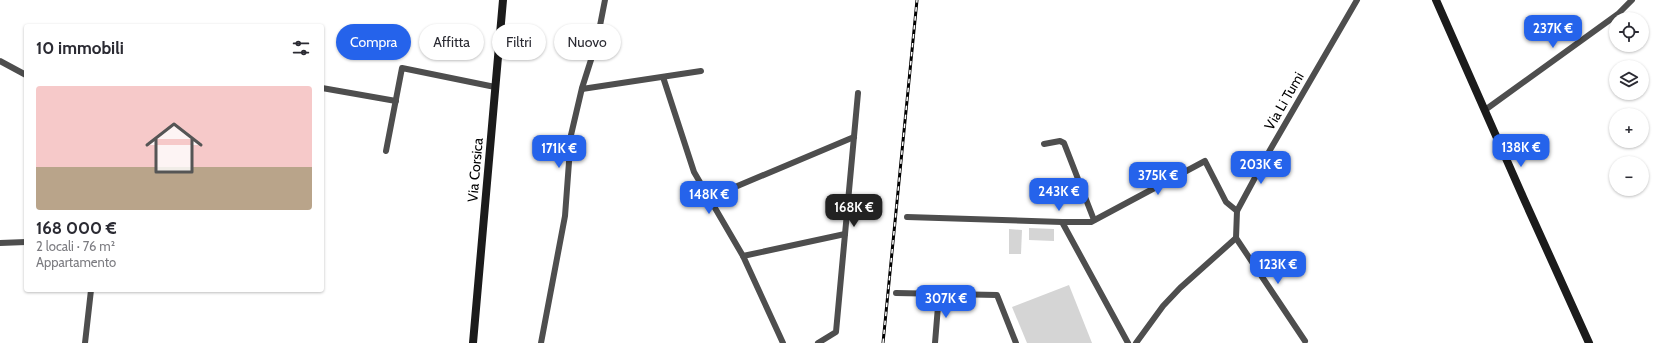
<!DOCTYPE html>
<html lang="it">
<meta charset="utf-8">
<style>
body{margin:0;font-family:Cabin,sans-serif;background:#f2f2f3;color:#2b2b33;height:100vh;display:flex;flex-direction:column;font-size:15px;white-space:nowrap}
*{box-sizing:border-box;margin:0}
p{font-size:13px;color:#7c7c81}
.icon{flex:none;width:22px;height:22px;fill:none;stroke:currentColor;stroke-width:2;stroke-linecap:round;stroke-linejoin:round}
.map{position:relative;flex:1;overflow:hidden}
.panel{position:absolute;left:24px;top:24px;width:300px;height:268px;display:flex;flex-direction:column;background:#fff;border-radius:4px;box-shadow:0 1px 3px #0004}
.panel>*{flex:none}
.hud{position:absolute;left:336px;top:24px;width:380px;height:36px;display:flex;gap:8px}
.fabs{position:absolute;left:1609px;top:12px;display:grid;gap:8px}
.fabs a{display:grid;place-items:center;width:40px;height:40px;border-radius:50%;background:#fff;box-shadow:0 1px 3px #0004;font-size:20px}
.price{position:absolute;translate:-50% -34px;padding:0 9px;border-radius:8px;background:#2563eb;color:#fff;font-size:13px;line-height:26px;filter:drop-shadow(0 1px 2px #0008)}
.price::after{content:'';position:absolute;left:50%;top:24px;width:12px;height:9px;margin-left:-6px;background:inherit;clip-path:polygon(0 0,100% 0,50% 100%)}
.price.active{background:#222;color:#fff}
ul{padding:0;list-style:none}
li{display:grid;align-content:center;gap:8px;height:212px;padding:0 12px}
li+li{border-top:1px solid #e1e1e2}
li span{display:grid;place-items:center;height:124px;border-radius:4px;color:#555}
li>.icon{margin-inline-start:auto}
span .icon{width:72px;height:72px;fill:#fffc;stroke-width:1}
li b{font-size:17px}
h2{display:flex;justify-content:space-between;align-items:center;height:48px;padding:0 12px;font-size:17px}
.tag{padding:0 14px;border-radius:18px;background:#fff;box-shadow:0 1px 3px #0004;font-size:14px;line-height:36px}
.tag.active{background:#2563eb;color:#fff}
.map>svg:first-child{display:block}
</style>
<div class="map">
<svg width="1661" height="343" viewBox="0 0 1661 343">
<rect width="100%" height="100%" fill="#fff"/>
<!-- green -->
<g fill="#d5d5d5">
<polygon points="1029,228 1054,229 1054,241 1029,240"/>
<polygon points="1009,229 1022,230 1021,254 1009,254"/>
<polygon points="1069,285 1092,343 1027,343 1012,307"/>
</g>
<g fill="none" stroke-linecap="round" stroke-linejoin="round">
<!-- street -->
<g stroke="#4e4e4e" stroke-width="6">
<polyline points="0,61 26,75"/>
<polyline points="663,77 694,172 743,256 783,343"/>
<polyline points="322,88 396,101"/>
<polyline points="582,89 701,71"/>
<polyline points="1485,110 1618,14 1632,0"/>
<polyline points="1044,144 1060,141 1064,143 1094,220"/>
<polyline points="386,151 402,68 495,87"/>
<polyline points="709,198 854,137"/>
<polyline points="907,217 1062,222 1128,343"/>
<polyline points="1062,222 1091,222 1205,161 1226,202 1237,211"/>
<polyline points="1236,238 1305,341"/>
<polyline points="0,243 26,242"/>
<polyline points="743,256 845,234"/>
<polyline points="896,293 997,295 1016,343"/>
<polyline points="85,343 91,290"/>
<polyline points="541,343 565,216 571,135 582,88 597,41 605,0"/>
<polyline points="818,343 836,332 858,93"/>
<polyline points="935,343 939,294"/>
<polyline points="1136,343 1163,306 1180,288 1236,238 1237,211 1270,150 1357,0"/>
</g>
<!-- secondary -->
<g stroke="#1b1b1b" stroke-width="8">
<polyline points="1436,0 1523,197 1589,343"/>
<polyline points="473,343 503,0"/>
</g>
<!-- rail casing -->
<g stroke="#000" stroke-width="3">
<polyline id="rail" points="883,343 917,0"/>
</g>
<!-- rail -->
<use href="#rail" stroke="#fff" stroke-width="1.5" stroke-dasharray="4.5" stroke-linecap="butt"/>
</g>
<g text-anchor="middle" dominant-baseline="central" stroke-width="3.5" stroke-linejoin="round" paint-order="stroke">
<!-- street labels -->
<g font-size="14" fill="#000" stroke="#fff">
<text transform="translate(1284 101) rotate(-60)">Via Li Tumi</text>
<text transform="translate(475 170) rotate(-85)">Via Corsica</text>
</g>
</g>
</svg>
<div class="fabs">
<a><svg class="icon" aria-label="locate" viewBox="0 0 24 24"><circle cx="12" cy="12" r="6"/><path d="M12 2v4M12 18v4M2 12h4M18 12h4"/></svg></a>
<a><svg class="icon" aria-label="layers" viewBox="0 0 24 24"><path d="M12 4l9 5-9 5-9-5zM3 14l9 5 9-5"/></svg></a>
<a>+</a>
<a>−</a>
</div>
<b class="price" style="left:1553px;top:49px">237K €</b>
<b class="price" style="left:1521px;top:168px">138K €</b>
<b class="price" style="left:559px;top:169px">171K €</b>
<b class="price" style="left:1261px;top:185px">203K €</b>
<b class="price" style="left:1158px;top:196px">375K €</b>
<b class="price" style="left:1059px;top:212px">243K €</b>
<b class="price" style="left:709px;top:215px">148K €</b>
<b class="price active" style="left:854px;top:228px">168K €</b>
<b class="price" style="left:1278px;top:285px">123K €</b>
<b class="price" style="left:946px;top:319px">307K €</b>
<div class="hud">
<a class="tag active">Compra</a>
<a class="tag">Affitta</a>
<a class="tag">Filtri</a>
<a class="tag">Nuovo</a>
</div>
<section class="panel">
<h2>10 immobili<svg class="icon" aria-label="filters" viewBox="0 0 24 24"><path d="M4 7h16M4 17h16"/><circle cx="9" cy="7" r="2"/><circle cx="15" cy="17" r="2"/></svg></h2>
<ul>
<li><span style="background:linear-gradient(#f6c9c9 65%,#b9a48a 0)"><svg class="icon" aria-label="home" viewBox="0 0 24 24"><path d="M3 11l9-7 9 7M6 9v11h12V9"/></svg></span><div><b>168 000 €</b><p>2 locali · 76 m²</p><p>Appartamento</p></div></li>
</ul>
</section>
</div>
